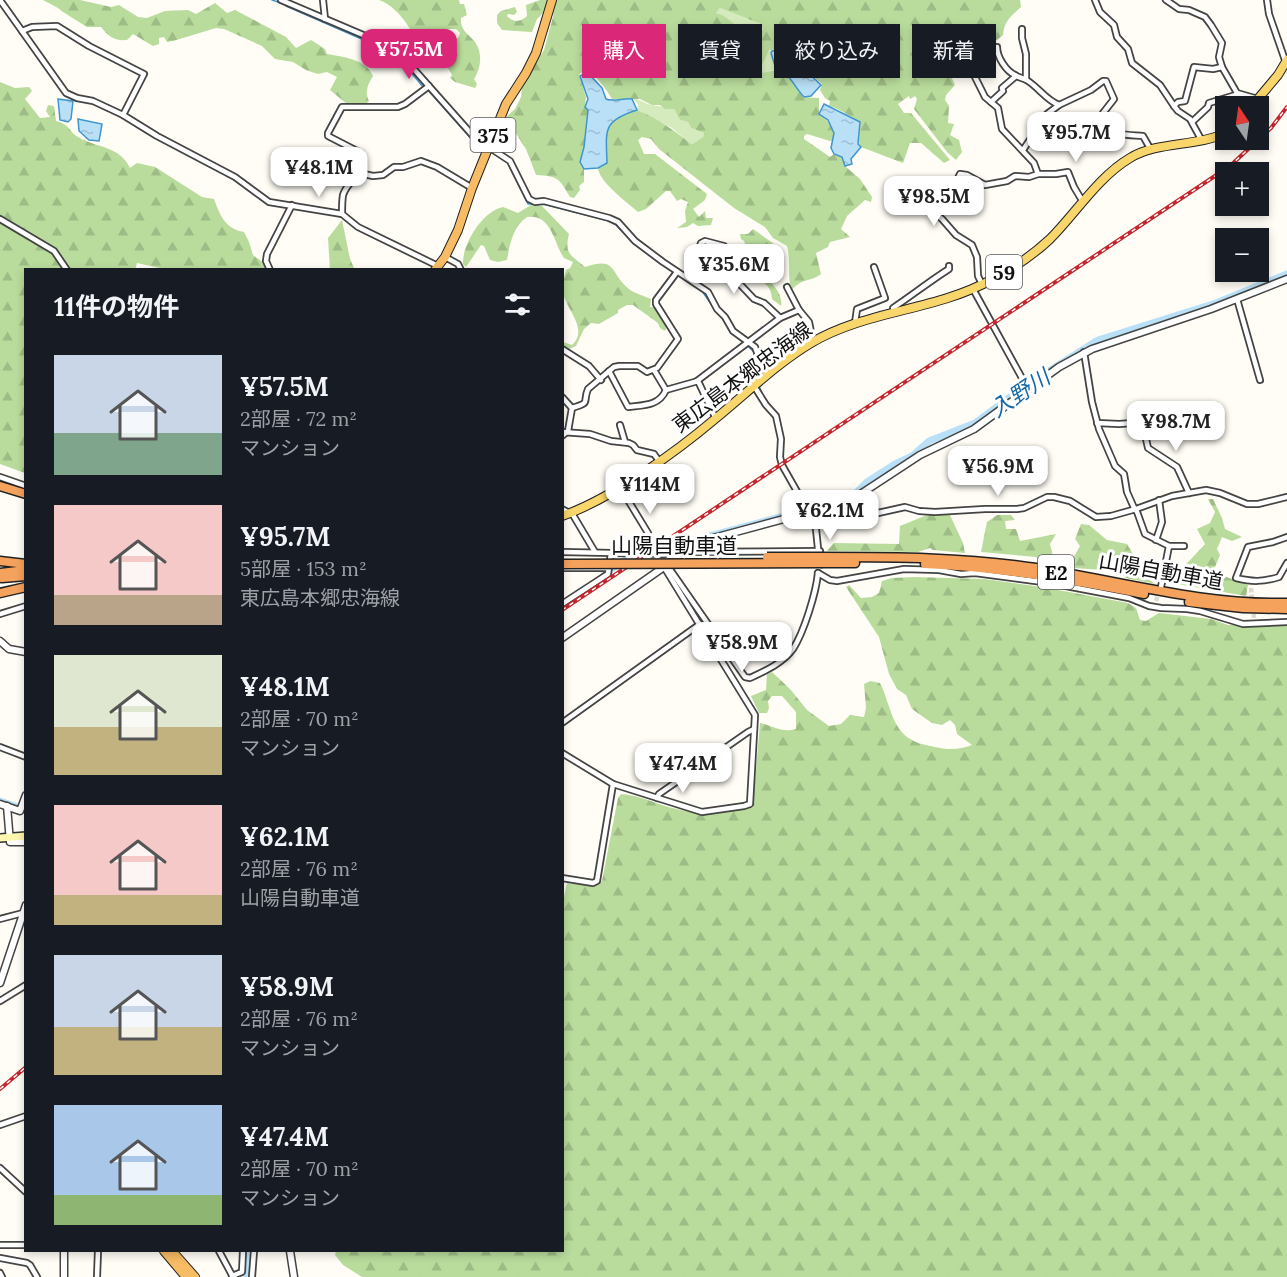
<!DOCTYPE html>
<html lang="ja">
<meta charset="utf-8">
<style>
body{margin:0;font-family:Lora,"Noto Sans JP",serif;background:#242831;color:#f1f3f6;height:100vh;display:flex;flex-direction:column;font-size:22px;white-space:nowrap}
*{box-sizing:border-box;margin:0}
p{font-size:20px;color:#9ea1a6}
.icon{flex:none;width:33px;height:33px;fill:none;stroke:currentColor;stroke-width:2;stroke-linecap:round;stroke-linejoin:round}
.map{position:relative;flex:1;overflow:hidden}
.side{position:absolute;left:24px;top:268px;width:540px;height:984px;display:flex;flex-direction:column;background:#171b24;border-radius:0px;box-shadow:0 3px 9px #0003}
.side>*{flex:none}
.guide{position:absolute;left:582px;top:24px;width:570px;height:54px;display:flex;gap:12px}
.needle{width:39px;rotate:347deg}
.fabs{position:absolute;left:1215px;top:96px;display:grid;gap:12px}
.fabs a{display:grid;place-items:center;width:54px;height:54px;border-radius:0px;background:#171b24;box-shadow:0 3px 9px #0003;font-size:30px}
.price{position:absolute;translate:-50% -51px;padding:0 14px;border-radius:12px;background:#fff;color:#222;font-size:20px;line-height:39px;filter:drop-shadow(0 2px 3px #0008)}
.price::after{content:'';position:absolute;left:50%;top:36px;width:18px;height:14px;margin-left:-9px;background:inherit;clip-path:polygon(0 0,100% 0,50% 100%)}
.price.on{background:#db2777;color:#fff}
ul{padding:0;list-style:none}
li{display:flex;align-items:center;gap:18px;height:150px;padding:0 30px}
li span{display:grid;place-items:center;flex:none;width:168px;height:120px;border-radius:0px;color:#555}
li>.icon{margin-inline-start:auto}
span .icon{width:72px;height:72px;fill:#fffc;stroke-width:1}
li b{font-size:26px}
h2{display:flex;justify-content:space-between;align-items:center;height:72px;padding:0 30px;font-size:26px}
.tag{padding:0 21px;border-radius:0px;background:#171b24;box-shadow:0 3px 9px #0003;font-size:21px;line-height:54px}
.tag.on{background:#db2777;color:#fff}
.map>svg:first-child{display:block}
</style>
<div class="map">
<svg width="1287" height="1277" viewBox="0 0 1287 1277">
<defs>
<pattern id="forest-firs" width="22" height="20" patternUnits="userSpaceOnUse" patternTransform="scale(1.5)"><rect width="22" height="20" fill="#b9dc9c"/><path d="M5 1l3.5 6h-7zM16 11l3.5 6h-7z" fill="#9ebc85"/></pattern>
<pattern id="water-ripples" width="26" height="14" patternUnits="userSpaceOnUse" patternTransform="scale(1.5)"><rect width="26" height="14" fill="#b9e0f7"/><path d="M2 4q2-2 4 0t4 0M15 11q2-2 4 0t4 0" fill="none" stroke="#9ebfd3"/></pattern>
</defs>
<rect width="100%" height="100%" fill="#fffdf5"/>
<!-- grass -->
<g fill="#d5ebbd">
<polygon points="720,8 761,24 763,30 740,28 723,15 716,13"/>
<path d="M769,50L772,51L776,69L756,75L744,76L747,70L754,65L760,69C763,62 767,58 769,50Z"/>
<path d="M632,98C640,99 645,104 652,105C659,107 666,106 674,109L680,120L688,122L691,128L704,133L703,137L694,143L691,144L672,128L637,110L638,104Z"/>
</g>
<!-- forest -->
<g fill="url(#forest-firs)" fill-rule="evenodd">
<path d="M43,0H80L111,7L119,5L138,17L147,18L165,11L188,10L196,14L215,3L227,13L235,10L286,37L296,48L311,40L325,49L327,54C343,57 366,59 373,76C368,84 364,92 369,101L366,104H347L330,90L337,77L327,72L318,74L306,70L293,62L275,59L262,46L224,29L216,28L173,41L167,42L164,37L159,38V44L153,46L133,34L127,40C114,41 109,37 101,27H87L63,12L58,8Z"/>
<path d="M379,0H459L460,4H464L467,15L461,18C460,31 469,34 475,42C483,54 481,68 474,79L477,84L475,88L455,82L450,78L452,75L445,63L443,54L452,40L458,38L460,33L456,29H449L447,35L450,40L444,48L442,46L443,43L441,40L434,39L428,45L419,47C412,29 397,6 379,0Z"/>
<path d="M540,0H548L543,13L537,19L532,32L502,30L497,23V15L501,11L515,7L517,12L514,15L508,14L507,16C513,23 521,22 527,16L526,5Z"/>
<path d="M555,0H1020L1021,7C1011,16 1004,21 1003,35L988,47L991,55L981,62L973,73L951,76L955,85L946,95L945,100L949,106L948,123L954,124L950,135L959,140L962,152L956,160L947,152L914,109L917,99L915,96L910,99L909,96L898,104L904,113H911L950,160L944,163L921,143H910L903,163L861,147L859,143L860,122C850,117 841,109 829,106L830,101L825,98L820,90L822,84L783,49L769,50C767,58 763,62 760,69L754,65L747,70L745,76L781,69C790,76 795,87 803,97L819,98V114C828,120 835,128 834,140L830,141L807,134L804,136V139L830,157L834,154L842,157L845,166L860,179L872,197L871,202L865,200L847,216L841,229L850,237L830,242L828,247L816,253L821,274C809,283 803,277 792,290C787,282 791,260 787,246L773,238L765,227L734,208L659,149L651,139L642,137L638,140L644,154H655L707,194L705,200L693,209L699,217L705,211L706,218H713L711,225L698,226L693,223L687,227L677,228L686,222L685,211L688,202L681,199L677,201L670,191H666L646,209L638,212C627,202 599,182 598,168L607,163C606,130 602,121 637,110C657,118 674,130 691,144L694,143L703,137L704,133L691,128L688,122L680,120L674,109H665L660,105H652L640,99H612C608,91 594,74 588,69L579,74L586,97L585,107L588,110L584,147L580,162L584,169V182L579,186L580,190L574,198L570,197C559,178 558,176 536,175L526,149L508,121L507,116L515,109L521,97L522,86L544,50L553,17ZM720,8L761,24L763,30L740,28L723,15L716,13Z"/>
<path d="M0,82L15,88L29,87L32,91L25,99L40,118L50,117L46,111L48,105L54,106L56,121C71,125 68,131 78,137C97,148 120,146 130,168L137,163L155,167L202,197L214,199C220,215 225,229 244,232L249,242L253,255L264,263L267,270H168L137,263L135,270H26L25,473L0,464Z"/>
<path d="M531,205L542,206L569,234C564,254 571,255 585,267C618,256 609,273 629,289C635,294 645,296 651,299L650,307H656L667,326L665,331L660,328L658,323L633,305H627L618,310V313L599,324L591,323L584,329L576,346L567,350L563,348V342L572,345C589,329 567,311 563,293C561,285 564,278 566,270L570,268L573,262L564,258C553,242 552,214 527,217C513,227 510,243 507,260L498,262L490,260L484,246L481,245L466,267L463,264C462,245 482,211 503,207L518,213Z"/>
<polygon points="342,220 350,259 355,270 330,270 328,238"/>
<path d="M753,229L777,246L779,259H769L761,263C763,281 784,288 781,306L772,299C771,288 768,286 760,279C753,272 749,261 744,253L747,248L744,241L741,239L740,234H748Z"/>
<polygon points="1208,499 1213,499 1222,518 1225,529 1242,537 1232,541 1222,537 1217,549 1220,555 1213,572 1248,585 1246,596 1167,582 1167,566 1180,571 1205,544 1197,529 1210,523 1215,512"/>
<polygon points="927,515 950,515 963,543 965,553 933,550 930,548 918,552 827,551 834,543 899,544 900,526"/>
<polygon points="997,515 1011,515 1015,520 1005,521 1006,529 1016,529 1020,541 1056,534 1050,544 1053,556 1071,562 1080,546 1075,539 1081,524 1089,525 1107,540 1127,544 1147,578 1155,584 1126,578 1122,574 1104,570 1073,568 1040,562 1036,557 981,552 987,522"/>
<path d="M914,577L984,579L1042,587L1128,603L1136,608L1140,620L1146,621L1159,613L1211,619L1228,625L1287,624V1277H362L343,1265L335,1255L336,1251H562V906L567,883L592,885L602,881L618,798L621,794C635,795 648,800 662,805C695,815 719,817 753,806L760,723C773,726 782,733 796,729V712L782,696H772L768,701L769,708L767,713H759L751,696L766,690L767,674L772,672L790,689L807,710L829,726L841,724L850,715L864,717L866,708L864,684L870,681L880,683C890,702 891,729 912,740C918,744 927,745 935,747C947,750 960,750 972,745L957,734L955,725L950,720L942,725L932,723L912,709L906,695L897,689L889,674L879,637L846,587L849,585L861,598L872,597L879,593L882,581L892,578Z"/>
</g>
<!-- water -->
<g fill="url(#water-ripples)" stroke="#3f96cf" stroke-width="1.5">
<path d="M783,49L821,85L811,96L804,97C795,88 788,70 776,69L771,53L772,51Z"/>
<path d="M587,72L602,88L606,99C613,102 624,98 632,99L637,110C602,121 606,130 607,163L598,168L584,169L580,162L584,147L588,110L585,107L588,99L580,76Z"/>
<polygon points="58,99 73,101 71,119 68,122 60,120"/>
<polygon points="824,104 860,122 858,144 861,147 851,159 852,164 845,166 842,157 834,154 831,148 834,133 828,120 819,114"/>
<polygon points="78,119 102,124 99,141 89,140 79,131"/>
</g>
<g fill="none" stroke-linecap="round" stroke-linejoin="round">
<!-- stream -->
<g stroke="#3f96cf" stroke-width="1.5">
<polyline points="272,0 284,4"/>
<polyline points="286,6 396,54 423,87"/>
<polyline points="428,90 474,142 482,147"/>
<polyline points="490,151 508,163 528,204 543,204 609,221 615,224 632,241"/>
<polyline points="653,257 696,286"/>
<polyline points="702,291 716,311"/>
<polyline points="722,317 731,332 743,342"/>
<polyline points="747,345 754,352 754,366 756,379"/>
<polyline points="759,386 764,398"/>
<polyline points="778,416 782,435"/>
<polyline points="782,455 783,439"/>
<polyline points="785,466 790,475"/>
<polyline points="798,489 805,496 827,504"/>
</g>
<!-- river -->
<g stroke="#b9e0f7" stroke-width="7">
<polyline points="605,574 639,550 663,550 676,547 710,536 842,500 855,494 867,482 895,464 912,456 929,441 975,423 1022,388 1098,340 1216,303 1287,274"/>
<polyline points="0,801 26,810"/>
<polyline points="247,1277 249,1251"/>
</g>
<!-- minor-tunnel -->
<g stroke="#dbdad3" stroke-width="4.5" stroke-dasharray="4.5 2" stroke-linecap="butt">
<polyline points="1251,588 1254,618"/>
<polyline points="1156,601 1160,589"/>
</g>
<!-- minor casing -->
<g stroke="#444" stroke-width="8">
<g id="minor">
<polyline points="0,0 66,93 77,98 93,101 123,115 157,136 235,177 269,202 342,214 358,227 438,266"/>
<polyline points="281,0 396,49 475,138 510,161 529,199 535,202 544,201 609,218 618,222 635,241 663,262 708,292 717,309 725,317 733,331 755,347 758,355 759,374 761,380"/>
<polyline points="323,0 325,19"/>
<polyline points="1095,0 1100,12 1114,25 1117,37 1128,49 1132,63 1160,85 1174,106"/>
<polyline points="1166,0 1179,9 1189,10 1205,17 1211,25 1222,43 1219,57 1222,67 1237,93 1258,99"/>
<polyline points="1267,0 1269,14 1286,63"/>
<polyline points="1022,29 1022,38 1026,54 1026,79"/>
<polyline points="22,31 32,27 57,26 89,46 144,74 123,115"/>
<path d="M997,47C997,57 1006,71 1015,75C1019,78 1024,78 1028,81C1040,89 1046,100 1059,105L1091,90L1103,81H1106L1114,99L1103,113L1108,130C1114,135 1133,135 1143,136L1151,150"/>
<polyline points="974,75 985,97 998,108 1002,129 1034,163 1038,174"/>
<polyline points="991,102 1003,91 1002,88 1016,76"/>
<polyline points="1192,122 1208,107 1209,103 1239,94"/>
<polyline points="1202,141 1190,119 1178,111 1174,106 1178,102 1185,101 1194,67 1213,69 1222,67"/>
<polyline points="1023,150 1047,114 1059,105"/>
<polyline points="359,173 373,176 383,175 394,167 403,167 421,161 437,167 472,188"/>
<path d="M342,214C342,208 342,201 343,195C348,179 368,172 361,153L328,136V133L342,107H398L405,104L429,86"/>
<polyline points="0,219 54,251 67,270"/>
<polyline points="445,257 458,264 461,270"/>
<polyline points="270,270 266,261 267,254 292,205"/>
<polyline points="694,282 697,255 701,243 705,241 724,246 733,259 735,279 754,299 764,303 780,318 799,310"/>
<path d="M982,284L978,276L977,257L972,245L956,235L942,219L930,209C931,195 941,188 954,186L960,174L967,175L985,185L1007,181L1015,176L1029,177L1038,174H1056L1068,172L1074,187L1083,202"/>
<polyline points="787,287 799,310 809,322 813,342"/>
<polyline points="973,289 1028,389"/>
<polyline points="1237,299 1260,380"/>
<path d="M894,313L893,308C911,296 930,281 949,269V266"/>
<polyline points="855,323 857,309 885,298 874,267"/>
<polyline points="562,349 589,366 601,380"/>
<polyline points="1084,352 1092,402 1099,429 1115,466 1124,474 1127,492 1135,510"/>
<polyline points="654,370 666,390 698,381 716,419"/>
<path d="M609,371L628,407C644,405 659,406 666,390"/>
<polyline points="697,381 780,318"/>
<polyline points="754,386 766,405 776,416 781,439 780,457 782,465 799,495 815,504 818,509"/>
<polyline points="562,397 572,408"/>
<path d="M572,408C592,402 582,403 588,389L614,367L619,366H638L647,372L657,368L678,339L656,304V300L677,272"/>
<polyline points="1097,423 1119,424 1133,423 1147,426 1149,429 1146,439 1148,448 1177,467 1189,493"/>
<polyline points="620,425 625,442"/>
<polyline points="562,432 590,434 611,441 629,443 633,445 637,450 654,454 659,461"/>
<polyline points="562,436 568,431 572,408"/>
<polyline points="0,477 26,486"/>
<polyline points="620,487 648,533 639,554"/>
<polyline points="856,497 878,513 905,507 919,511 935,512 985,509 1017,509 1024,508 1047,497 1054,497 1070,501 1096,517 1111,516 1136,509 1172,496 1206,490 1220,493 1247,504 1258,504 1287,497"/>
<polyline points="562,509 573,515 595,552"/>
<polyline points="1136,509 1145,534 1169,546 1161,587"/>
<polyline points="814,510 819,558"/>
<path d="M1287,537L1273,542L1248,547L1236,578C1252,582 1263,582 1279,577L1287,563"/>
<polyline points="1156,540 1162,522 1159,500"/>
<polyline points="1169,546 1184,546"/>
<polyline points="562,552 664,554 672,552 820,551"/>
<path d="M667,565L745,677L750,678C765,671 783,663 793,649C804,632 816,593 818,573"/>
<polyline points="562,568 608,568"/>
<polyline points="818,573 830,580 837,581 904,569 939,570 961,574 975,573 1050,583 1129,598 1149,606 1161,608 1187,609 1200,611 1243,624 1287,622"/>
<polyline points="562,604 608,574 611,553"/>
<polyline points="0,614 26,606"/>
<polyline points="562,723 700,624"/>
<polyline points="0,747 26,757"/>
<polyline points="562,753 613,784 702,812 744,806 750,804 755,715 664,567"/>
<polyline points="657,798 659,794 748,732 754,729"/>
<polyline points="562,878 593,883 597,881 613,784"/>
<polyline points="0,919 23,913"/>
<polyline points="0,1001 26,985"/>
<polyline points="0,1125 26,1116"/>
<polyline points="0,1168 26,1192"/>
<polyline points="0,1245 26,1245"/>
<polyline points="219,1251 233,1277"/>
<polyline points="0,1258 27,1263 30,1265 37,1277"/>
<polyline points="0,1273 2,1277"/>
<polyline points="232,1276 242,1272 243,1251"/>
<polyline points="97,1277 98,1251"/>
<polyline points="252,1277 254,1251"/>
</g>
</g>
<!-- tertiary casing -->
<g stroke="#444" stroke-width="9">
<g id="tertiary">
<polyline points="562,638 694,546 706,540 836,505 856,497 920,455 974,429 1059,367 1092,349 1211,309 1287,279"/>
<polyline points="0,641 9,649 26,652"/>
<polyline points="0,804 20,811 26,795"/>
<polyline points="7,806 10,842 26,842"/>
<polyline points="0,983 26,905"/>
<polyline points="64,1251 64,1277"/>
<polyline points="290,1251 294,1277"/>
</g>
</g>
<!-- secondary casing -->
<g stroke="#333" stroke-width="10">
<polyline id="secondary" points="0,838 26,836"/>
</g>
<!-- primary casing -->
<g stroke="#222" stroke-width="10">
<g id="primary">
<polyline points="1252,106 1278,75 1287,60"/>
<path d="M562,516C611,499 676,452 715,419C747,393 776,364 811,343C867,310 934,311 991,280C1012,269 1033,255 1050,239C1076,213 1098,177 1130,158C1158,141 1195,147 1226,133"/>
</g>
</g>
<!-- trunk casing -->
<g stroke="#222" stroke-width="10">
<g id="trunk">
<polyline points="435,270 445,257 458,230 472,188 506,104 526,73 536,53 552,0"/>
<polyline points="164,1251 186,1277"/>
<polyline points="172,1251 195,1277"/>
</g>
</g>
<!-- motorway casing -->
<g stroke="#222" stroke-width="11">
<g id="motorway">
<polyline points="0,486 26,494"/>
<path d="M822,557C894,557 965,557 1036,568C1120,581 1201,605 1287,603"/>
<polyline points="0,561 26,564"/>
<polyline points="823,563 855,563"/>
<path d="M925,564C999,567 1071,580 1144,594"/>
<polyline points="0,573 26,570"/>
<polyline points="2,578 26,576"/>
<polyline points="0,593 26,587"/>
<polyline points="1189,602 1243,608 1287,609"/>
</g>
</g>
<!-- minor -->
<use href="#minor" stroke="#fff" stroke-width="4.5"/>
<!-- tertiary -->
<use href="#tertiary" stroke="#fff" stroke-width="6"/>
<!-- secondary -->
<use href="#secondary" stroke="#fff6b0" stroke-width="7"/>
<!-- primary -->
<use href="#primary" stroke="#f9d66b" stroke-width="8"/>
<!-- trunk -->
<use href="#trunk" stroke="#f7bc64" stroke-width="8"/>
<!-- motorway -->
<use href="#motorway" stroke="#f5a25d" stroke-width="8"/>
<!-- rail casing -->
<g stroke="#c4262e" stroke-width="4">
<g id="rail">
<polyline points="562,610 1230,166 1271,128 1287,107"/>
<polyline points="0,1089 26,1067"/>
</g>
</g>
<!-- rail -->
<use href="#rail" stroke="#fff" stroke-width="1.5" stroke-dasharray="4.5" stroke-linecap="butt"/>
<!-- motorway-bridge casing -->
<g stroke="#222" stroke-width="11" stroke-linecap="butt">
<g id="motorway-bridge">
<polyline points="767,557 822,557"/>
<polyline points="562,564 823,563"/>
</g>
</g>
<!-- motorway-bridge -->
<use href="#motorway-bridge" stroke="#f5a25d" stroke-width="8"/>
</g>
<g text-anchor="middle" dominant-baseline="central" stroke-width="6" stroke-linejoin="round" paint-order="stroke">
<!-- shield labels -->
<g fill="#fff" stroke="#585858" stroke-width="1.5">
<rect x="470.5" y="118" width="45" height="34" rx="4.5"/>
<rect x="986" y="255" width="36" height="34" rx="4.5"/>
<rect x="1038" y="555" width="36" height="34" rx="4.5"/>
</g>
<g font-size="20" font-weight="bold" fill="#111">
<text x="493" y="135">375</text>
<text x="1004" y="272">59</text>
<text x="1056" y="572">E2</text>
</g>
<!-- street labels -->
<g font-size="21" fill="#111" stroke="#fff">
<text transform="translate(742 377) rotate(-37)">東広島本郷忠海線</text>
<text x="674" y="545">山陽自動車道</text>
<text transform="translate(1161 571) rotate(10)">山陽自動車道</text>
</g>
<!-- water labels -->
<g font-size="22" font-style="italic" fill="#1768a6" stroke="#fff">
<text transform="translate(1020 393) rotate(-34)">入野川</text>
</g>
</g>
</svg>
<div class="fabs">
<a><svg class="needle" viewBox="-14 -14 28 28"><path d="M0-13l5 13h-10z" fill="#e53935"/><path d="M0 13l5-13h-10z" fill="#9ea1a6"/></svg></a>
<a>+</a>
<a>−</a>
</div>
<b class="price on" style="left:409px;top:80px">¥57.5M</b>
<b class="price" style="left:1076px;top:163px">¥95.7M</b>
<b class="price" style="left:319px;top:198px">¥48.1M</b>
<b class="price" style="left:934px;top:227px">¥98.5M</b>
<b class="price" style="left:734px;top:295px">¥35.6M</b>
<b class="price" style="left:1176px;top:452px">¥98.7M</b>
<b class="price" style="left:998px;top:497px">¥56.9M</b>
<b class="price" style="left:650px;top:515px">¥114M</b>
<b class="price" style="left:830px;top:541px">¥62.1M</b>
<b class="price" style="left:742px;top:673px">¥58.9M</b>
<b class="price" style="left:683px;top:794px">¥47.4M</b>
<div class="guide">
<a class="tag on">購入</a>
<a class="tag">賃貸</a>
<a class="tag">絞り込み</a>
<a class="tag">新着</a>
</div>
<section class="side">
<h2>11件の物件<svg class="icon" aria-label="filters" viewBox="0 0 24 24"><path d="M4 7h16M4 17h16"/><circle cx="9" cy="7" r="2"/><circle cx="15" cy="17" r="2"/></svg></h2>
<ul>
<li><span style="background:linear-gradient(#c9d6e8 65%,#7fa58c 0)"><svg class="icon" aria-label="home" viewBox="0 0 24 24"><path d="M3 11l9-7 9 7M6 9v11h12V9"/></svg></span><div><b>¥57.5M</b><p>2部屋 · 72 m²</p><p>マンション</p></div></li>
<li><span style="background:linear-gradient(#f6c9c9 75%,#b9a48a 0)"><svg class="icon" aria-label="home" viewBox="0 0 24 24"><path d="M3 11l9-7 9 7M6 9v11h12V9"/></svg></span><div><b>¥95.7M</b><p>5部屋 · 153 m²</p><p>東広島本郷忠海線</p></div></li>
<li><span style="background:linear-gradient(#dfe7d0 60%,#c2b280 0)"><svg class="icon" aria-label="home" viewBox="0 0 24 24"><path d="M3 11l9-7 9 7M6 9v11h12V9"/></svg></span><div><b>¥48.1M</b><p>2部屋 · 70 m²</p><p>マンション</p></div></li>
<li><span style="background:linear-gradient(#f6c9c9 75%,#c2b280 0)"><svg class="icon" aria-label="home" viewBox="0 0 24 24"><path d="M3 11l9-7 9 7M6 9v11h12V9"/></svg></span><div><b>¥62.1M</b><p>2部屋 · 76 m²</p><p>山陽自動車道</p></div></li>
<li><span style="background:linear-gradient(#c9d6e8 60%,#c2b280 0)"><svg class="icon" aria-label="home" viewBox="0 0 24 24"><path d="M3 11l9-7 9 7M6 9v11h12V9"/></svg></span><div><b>¥58.9M</b><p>2部屋 · 76 m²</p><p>マンション</p></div></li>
<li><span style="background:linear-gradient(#a9c7e8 75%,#8fb573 0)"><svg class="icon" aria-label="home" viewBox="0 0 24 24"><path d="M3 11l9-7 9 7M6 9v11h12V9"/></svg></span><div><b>¥47.4M</b><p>2部屋 · 70 m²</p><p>マンション</p></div></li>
</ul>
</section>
</div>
